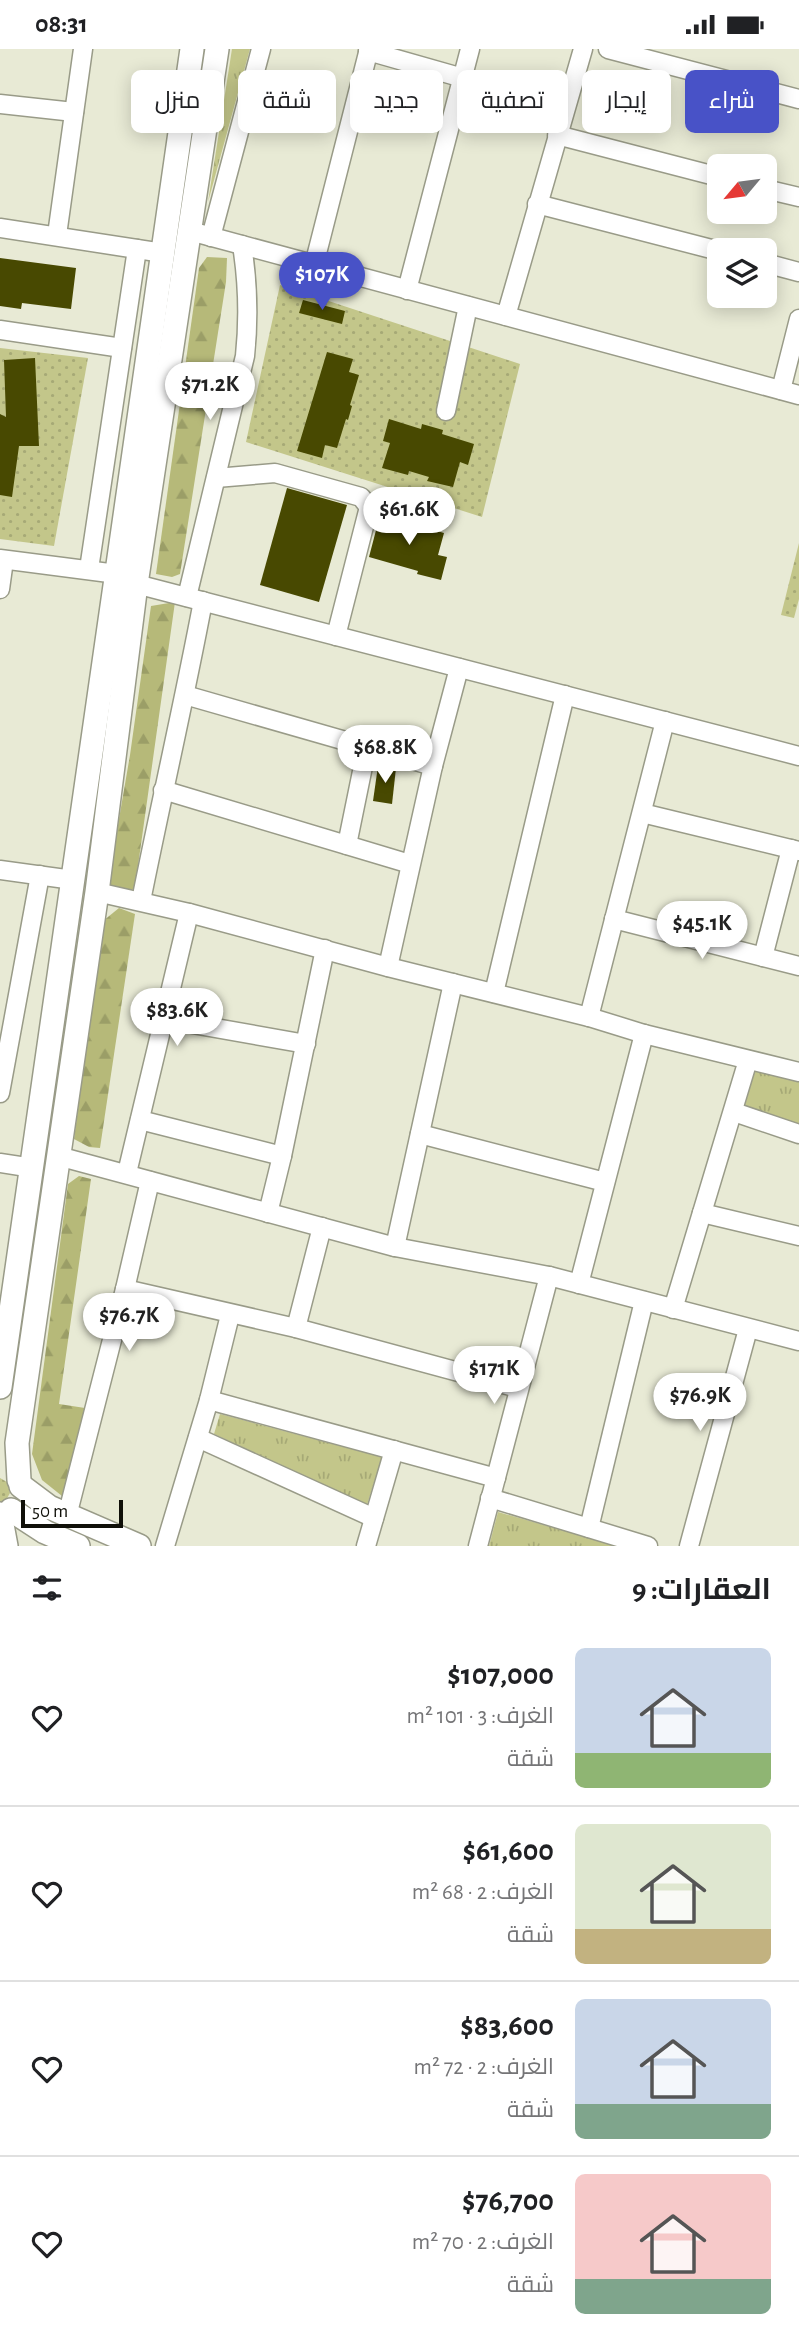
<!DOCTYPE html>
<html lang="ar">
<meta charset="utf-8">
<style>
body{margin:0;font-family:"Alegreya Sans",Cairo,sans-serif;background:#f6f6f6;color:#202124;direction:rtl;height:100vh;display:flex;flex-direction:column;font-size:26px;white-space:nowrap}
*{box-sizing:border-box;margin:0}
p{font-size:23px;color:#757577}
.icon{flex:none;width:38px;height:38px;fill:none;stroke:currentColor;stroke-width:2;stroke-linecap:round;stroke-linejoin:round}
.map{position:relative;height:1497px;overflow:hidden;direction:ltr}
.drawer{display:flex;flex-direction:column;background:#fff;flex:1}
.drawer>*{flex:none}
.top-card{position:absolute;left:21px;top:21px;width:758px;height:63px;direction:rtl;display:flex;gap:14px}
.needle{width:46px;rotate:241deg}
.tools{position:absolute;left:707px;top:105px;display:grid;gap:14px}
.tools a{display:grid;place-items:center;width:70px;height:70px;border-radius:10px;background:#fff;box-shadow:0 4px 18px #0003;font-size:35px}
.scale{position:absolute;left:21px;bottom:18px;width:102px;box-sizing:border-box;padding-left:7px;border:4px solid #101009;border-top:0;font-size:19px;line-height:24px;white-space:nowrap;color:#101009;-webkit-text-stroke:5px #fff;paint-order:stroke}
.price{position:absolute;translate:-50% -60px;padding:0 16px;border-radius:24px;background:#fff;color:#222;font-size:23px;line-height:46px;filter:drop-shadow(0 2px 4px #0008)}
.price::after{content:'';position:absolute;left:50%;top:42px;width:21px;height:16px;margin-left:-10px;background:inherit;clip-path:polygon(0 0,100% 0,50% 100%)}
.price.on{background:#4852c7;color:#fff}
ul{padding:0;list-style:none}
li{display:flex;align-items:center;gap:21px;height:175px;padding:0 28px}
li+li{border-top:2px solid #e0e0e0}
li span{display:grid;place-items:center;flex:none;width:196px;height:140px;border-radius:10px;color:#555}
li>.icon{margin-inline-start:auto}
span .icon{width:84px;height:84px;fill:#fffc;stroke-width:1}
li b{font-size:30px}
h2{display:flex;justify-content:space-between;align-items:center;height:84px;padding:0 28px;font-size:30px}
.chip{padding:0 24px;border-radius:10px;background:#fff;box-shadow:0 4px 18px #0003;font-size:24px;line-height:63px}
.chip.on{background:#4852c7;color:#fff}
.status{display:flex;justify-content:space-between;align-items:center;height:49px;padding:0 35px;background:#fff;direction:ltr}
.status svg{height:19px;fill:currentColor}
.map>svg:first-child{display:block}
</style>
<div class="status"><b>08:31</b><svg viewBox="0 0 49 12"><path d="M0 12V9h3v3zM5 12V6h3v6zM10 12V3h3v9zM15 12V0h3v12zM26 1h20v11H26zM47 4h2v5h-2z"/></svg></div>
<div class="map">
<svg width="799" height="1497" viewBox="0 0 799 1497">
<defs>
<pattern id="grass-dots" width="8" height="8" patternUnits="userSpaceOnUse" patternTransform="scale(1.75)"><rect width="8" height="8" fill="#c3c68a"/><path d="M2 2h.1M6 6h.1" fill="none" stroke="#a6a976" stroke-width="1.8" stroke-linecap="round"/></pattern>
<pattern id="forest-firs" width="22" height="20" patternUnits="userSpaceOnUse" patternTransform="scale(1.75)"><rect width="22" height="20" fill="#b6b979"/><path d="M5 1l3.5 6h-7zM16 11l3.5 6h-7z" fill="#9b9e67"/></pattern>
<pattern id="park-tufts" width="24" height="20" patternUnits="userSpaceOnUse" patternTransform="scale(1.75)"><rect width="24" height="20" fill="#c3c68a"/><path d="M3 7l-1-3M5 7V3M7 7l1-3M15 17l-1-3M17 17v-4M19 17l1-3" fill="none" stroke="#a6a976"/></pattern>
</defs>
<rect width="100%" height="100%" fill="#e8ead5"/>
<!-- grass -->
<g fill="url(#grass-dots)">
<polygon points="280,236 520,315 482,468 246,393"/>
<polygon points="0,299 88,309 54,497 0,490"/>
<polygon points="799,494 799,550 794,569 781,566"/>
<polygon points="0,1429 7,1433 10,1444 5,1453 0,1455"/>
</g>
<!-- forest -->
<g fill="url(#forest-firs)">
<polygon points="207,208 227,209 226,233 180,525 172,528 156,525 199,219"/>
<polygon points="175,553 135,838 130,843 111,839 108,834 130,706 151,557"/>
<polygon points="119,859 135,865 100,1099 89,1098 74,1090 103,872"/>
<polygon points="79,1127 91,1130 59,1355 85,1359 62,1447 42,1431 32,1405 68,1135"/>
</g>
<!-- park -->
<g fill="url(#park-tufts)">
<polygon points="232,0 250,0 208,153"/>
<polygon points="756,1017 799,1029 799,1076 744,1060"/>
<polygon points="220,1365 382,1408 367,1456 214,1385"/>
<polygon points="498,1463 618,1497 489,1497"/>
</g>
<!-- building -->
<g fill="#484901">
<polygon points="0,209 76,219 71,260 22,254 21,260 0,257"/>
<polygon points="303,251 345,262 342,275 299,264"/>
<polygon points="327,303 353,310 349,323 359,326 350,356 352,357 348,371 346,370 337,399 325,396 322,409 297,402"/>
<polygon points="35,309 39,397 19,397 12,448 0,446 0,365 6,368 4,311"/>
<polygon points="389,370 421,380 422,375 443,381 442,385 474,395 468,416 460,413 453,438 427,432 429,428 409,422 408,426 382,419 390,394 383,392"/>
<polygon points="287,439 347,456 319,553 260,536"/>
<polygon points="380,466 444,484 438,506 447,508 441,531 417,525 418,522 369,508"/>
<polygon points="378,717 396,719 392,755 373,752"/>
</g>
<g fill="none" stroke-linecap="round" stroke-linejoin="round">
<!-- minor casing -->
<g stroke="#999b88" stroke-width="21">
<g id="minor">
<polyline points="608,0 799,50"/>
<polyline points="368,2 463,29"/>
<polyline points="0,55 74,63"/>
<polyline points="557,86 719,128"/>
<polyline points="765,140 799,148"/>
<polyline points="537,155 719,202"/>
<polyline points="0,179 163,204"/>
<polyline points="190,182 799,346"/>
<polyline points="57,186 83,0"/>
<polyline points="211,188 261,0"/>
<polyline points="765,214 799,223"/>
<polyline points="314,216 369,0"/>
<polyline points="407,241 470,0"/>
<polyline points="506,267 583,0"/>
<polyline points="0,281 122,299"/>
<polyline points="781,341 799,270"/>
<polyline points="446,362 468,257"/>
<polyline points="216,429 275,424 361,448 368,457 368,462 336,587"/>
<polyline points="0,510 117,525"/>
<polyline points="89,520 137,200"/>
<polyline points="136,535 799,707"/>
<polyline points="0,540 4,511"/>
<path d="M187,548L245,307C249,269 248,234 242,196"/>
<polyline points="185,646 433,717"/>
<polyline points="163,741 410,815"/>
<polyline points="642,764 799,802"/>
<polyline points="347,796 367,698"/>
<polyline points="0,821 73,831"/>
<polyline points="97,843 189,864 388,918 589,968 644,985 799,1023"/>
<path d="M141,852C161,752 184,653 203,552"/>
<polyline points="614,870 799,917"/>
<polyline points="763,908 791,800"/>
<polyline points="388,918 433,717 459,619"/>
<polyline points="494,944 565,646"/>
<polyline points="589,968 665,672"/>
<polyline points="164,970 306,995"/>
<polyline points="0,1044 40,826"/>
<polyline points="734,1063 799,1085"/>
<polyline points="140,1071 282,1107"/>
<polyline points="420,1085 605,1133"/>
<polyline points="58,1107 395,1198 549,1227 799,1292"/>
<polyline points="0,1114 33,1119"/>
<polyline points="127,1124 189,864"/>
<polyline points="268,1164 282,1107 325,900"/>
<polyline points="702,1164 799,1187"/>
<polyline points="395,1198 453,934"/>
<polyline points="579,1235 644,985"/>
<polyline points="125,1240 296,1279 518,1339"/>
<polyline points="673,1260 748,1011"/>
<polyline points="296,1279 322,1178"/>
<polyline points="209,1351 496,1429"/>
<polyline points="198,1389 374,1469"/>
<polyline points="490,1449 648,1497"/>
<polyline points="67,1467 125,1240 150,1132"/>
<polyline points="589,1479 644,1252"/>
<polyline points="165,1497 209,1351 230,1266"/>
<polyline points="366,1497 394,1401"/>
<polyline points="478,1497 549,1227"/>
<polyline points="689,1497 748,1280"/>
</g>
</g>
<!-- major casing -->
<g stroke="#999b88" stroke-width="26">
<g id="major">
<polyline points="0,1338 192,0"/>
<polyline points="19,1431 17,1394 97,843 136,535 217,0"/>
<polyline points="21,1437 49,1458 139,1497"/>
<polyline points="11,1461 45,1483 78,1497"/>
<polyline points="0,1465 6,1497"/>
</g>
</g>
<!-- minor -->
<use href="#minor" stroke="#fff" stroke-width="18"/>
<!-- major -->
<use href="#major" stroke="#fff" stroke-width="23"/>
</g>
</svg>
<div class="tools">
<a><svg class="needle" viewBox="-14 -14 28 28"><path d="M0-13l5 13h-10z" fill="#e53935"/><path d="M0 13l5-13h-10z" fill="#757577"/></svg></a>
<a><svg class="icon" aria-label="layers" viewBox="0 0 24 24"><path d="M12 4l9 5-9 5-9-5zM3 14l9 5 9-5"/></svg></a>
</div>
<div class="scale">50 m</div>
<b class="price on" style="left:322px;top:263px">$107K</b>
<b class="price" style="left:210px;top:373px">$71.2K</b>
<b class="price" style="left:409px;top:498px">$61.6K</b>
<b class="price" style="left:385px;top:736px">$68.8K</b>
<b class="price" style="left:702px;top:912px">$45.1K</b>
<b class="price" style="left:177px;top:999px">$83.6K</b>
<b class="price" style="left:129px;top:1304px">$76.7K</b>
<b class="price" style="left:494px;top:1357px">$171K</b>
<b class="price" style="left:700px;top:1384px">$76.9K</b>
<div class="top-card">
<a class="chip on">شراء</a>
<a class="chip">إيجار</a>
<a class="chip">تصفية</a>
<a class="chip">جديد</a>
<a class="chip">شقة</a>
<a class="chip">منزل</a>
</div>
</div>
<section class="drawer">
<h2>العقارات: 9<svg class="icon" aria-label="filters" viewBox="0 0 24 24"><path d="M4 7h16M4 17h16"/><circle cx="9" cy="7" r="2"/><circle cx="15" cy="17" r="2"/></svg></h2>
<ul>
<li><span style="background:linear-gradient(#c9d6e8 75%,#8fb573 0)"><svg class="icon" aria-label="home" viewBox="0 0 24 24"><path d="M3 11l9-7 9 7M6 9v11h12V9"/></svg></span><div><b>$107,000</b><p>الغرف: 3 · 101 m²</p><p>شقة</p></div><svg class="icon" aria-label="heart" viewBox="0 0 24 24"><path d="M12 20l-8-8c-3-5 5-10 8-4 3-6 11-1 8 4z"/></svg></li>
<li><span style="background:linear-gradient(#dfe7d0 75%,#c2b280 0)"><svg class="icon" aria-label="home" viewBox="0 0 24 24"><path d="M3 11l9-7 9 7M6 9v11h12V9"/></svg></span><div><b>$61,600</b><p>الغرف: 2 · 68 m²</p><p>شقة</p></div><svg class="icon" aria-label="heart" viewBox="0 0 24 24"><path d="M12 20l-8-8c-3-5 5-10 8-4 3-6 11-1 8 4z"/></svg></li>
<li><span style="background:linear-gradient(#c9d6e8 75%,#7fa58c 0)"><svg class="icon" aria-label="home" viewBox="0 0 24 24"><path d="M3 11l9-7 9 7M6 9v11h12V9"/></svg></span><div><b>$83,600</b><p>الغرف: 2 · 72 m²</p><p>شقة</p></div><svg class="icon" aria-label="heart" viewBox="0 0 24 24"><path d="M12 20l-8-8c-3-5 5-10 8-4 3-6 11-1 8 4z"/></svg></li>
<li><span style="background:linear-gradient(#f6c9c9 75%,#7fa58c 0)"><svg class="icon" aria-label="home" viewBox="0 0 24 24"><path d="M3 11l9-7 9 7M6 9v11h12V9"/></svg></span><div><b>$76,700</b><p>الغرف: 2 · 70 m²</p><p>شقة</p></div><svg class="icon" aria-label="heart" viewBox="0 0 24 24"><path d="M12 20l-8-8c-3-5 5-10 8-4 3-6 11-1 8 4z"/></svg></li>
</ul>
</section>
